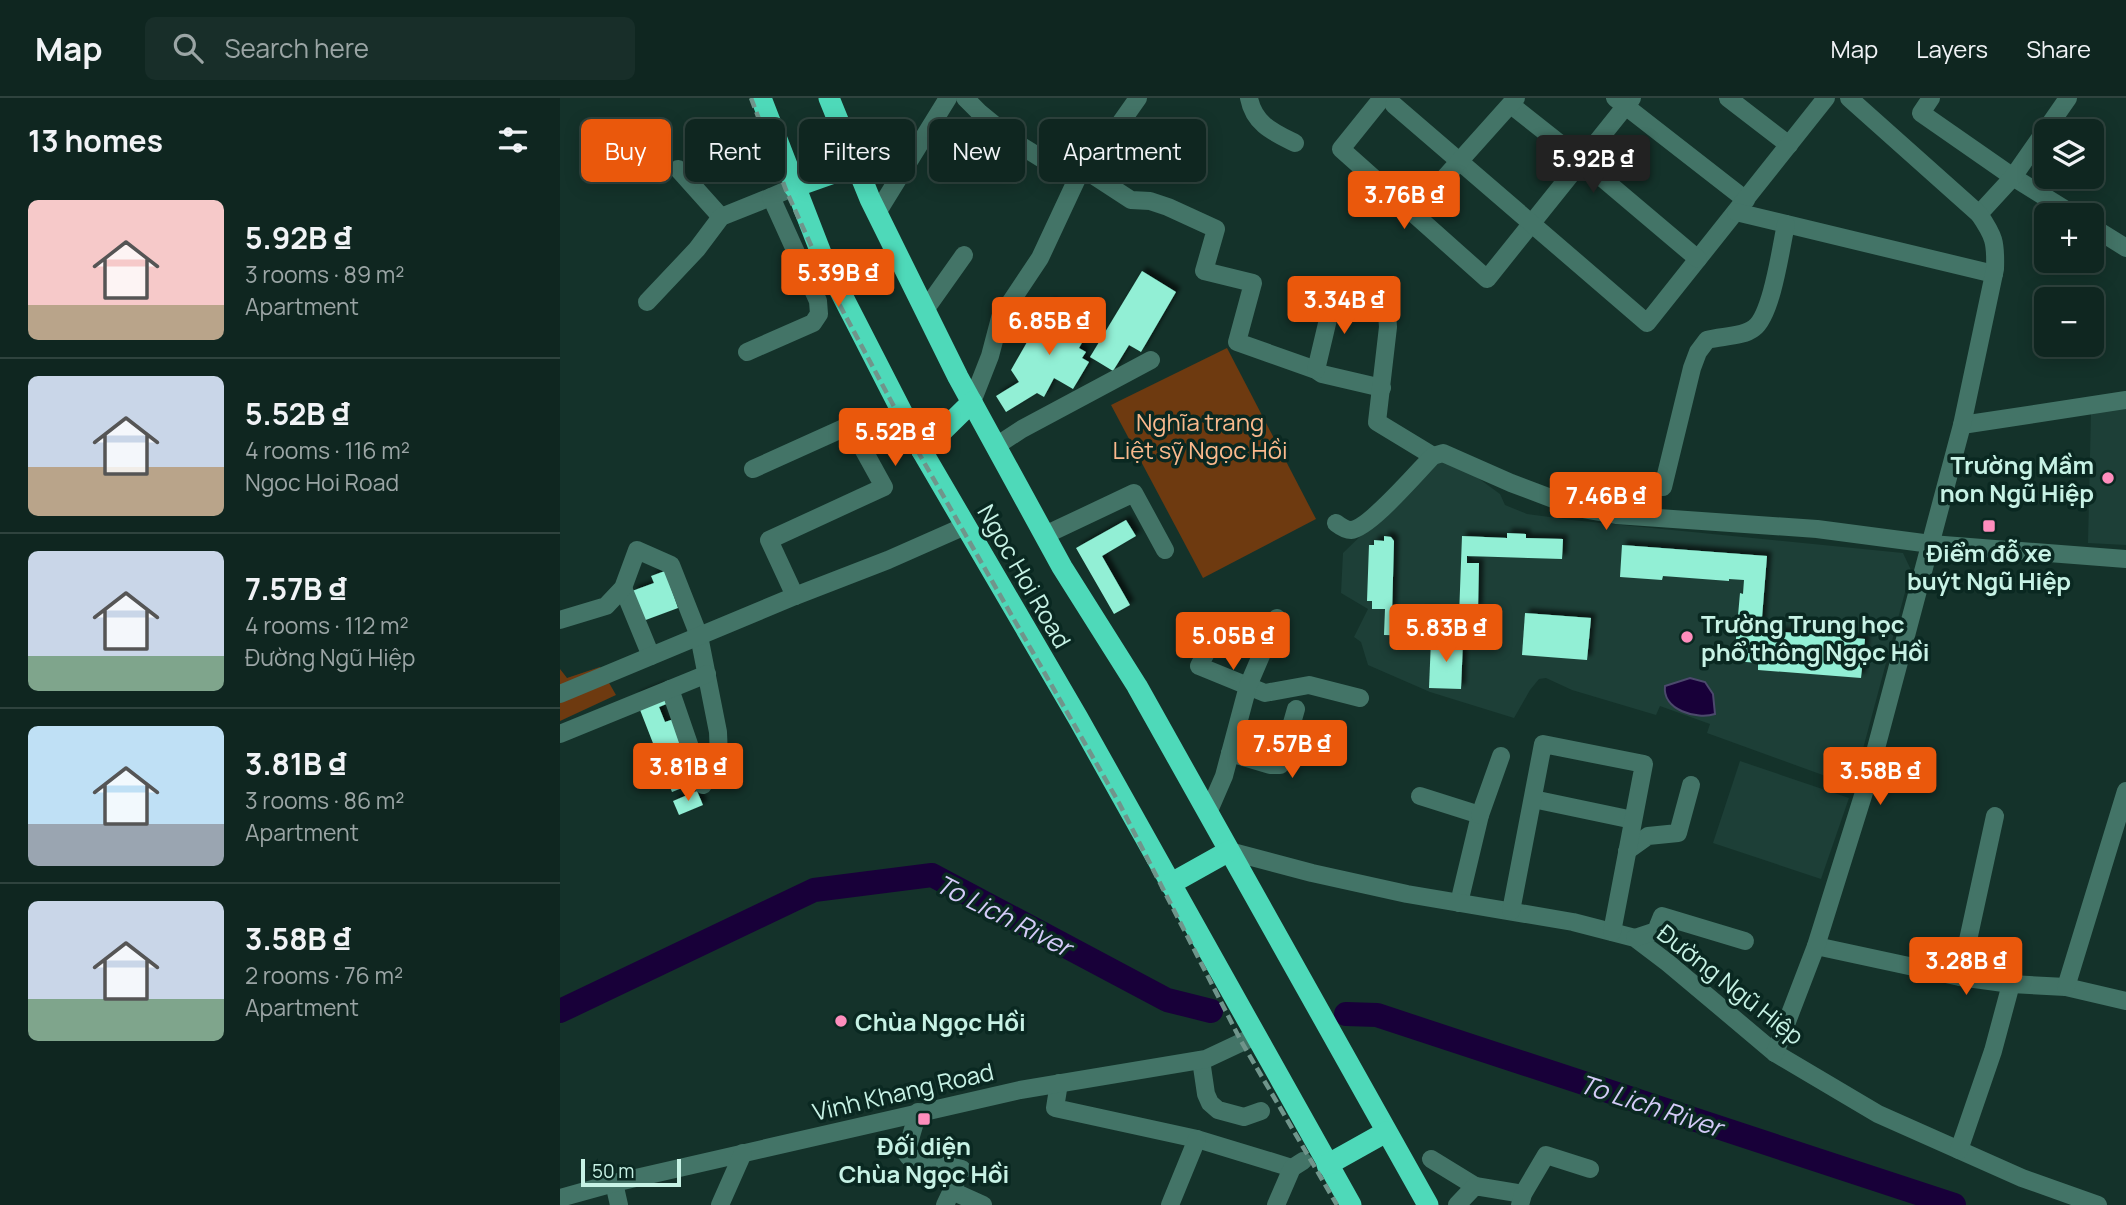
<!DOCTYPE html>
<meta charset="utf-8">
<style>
body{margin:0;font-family:Manrope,sans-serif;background:#182e29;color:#f1f3f6;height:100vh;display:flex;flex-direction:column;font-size:26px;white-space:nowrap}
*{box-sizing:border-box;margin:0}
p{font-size:23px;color:#9ba5a5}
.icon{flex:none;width:38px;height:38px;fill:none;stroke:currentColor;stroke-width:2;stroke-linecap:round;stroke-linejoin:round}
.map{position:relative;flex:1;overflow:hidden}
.side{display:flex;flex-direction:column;background:#0f2620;width:560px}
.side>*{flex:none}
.hud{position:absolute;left:21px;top:21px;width:665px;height:63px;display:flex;gap:14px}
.fabs{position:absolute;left:1474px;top:21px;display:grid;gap:14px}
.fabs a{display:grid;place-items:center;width:70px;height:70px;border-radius:10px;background:#0f2620;box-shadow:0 4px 18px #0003,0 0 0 2px #2f433e;font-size:35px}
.scale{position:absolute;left:21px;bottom:18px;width:100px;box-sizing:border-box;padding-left:7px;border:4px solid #c7f2e5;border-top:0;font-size:19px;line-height:24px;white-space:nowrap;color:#c7f2e5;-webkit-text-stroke:5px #0a2821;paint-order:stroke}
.price{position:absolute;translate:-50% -60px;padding:0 16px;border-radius:7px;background:#ea580c;color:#fff;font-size:23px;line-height:46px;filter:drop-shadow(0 2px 4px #0008)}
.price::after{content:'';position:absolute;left:50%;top:42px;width:21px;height:16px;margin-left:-10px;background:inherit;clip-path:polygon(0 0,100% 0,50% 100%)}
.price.selected{background:#222;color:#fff}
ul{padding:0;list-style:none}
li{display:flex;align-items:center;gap:21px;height:175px;padding:0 28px}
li+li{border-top:2px solid #2f433e}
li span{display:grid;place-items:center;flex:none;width:196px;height:140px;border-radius:10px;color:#555}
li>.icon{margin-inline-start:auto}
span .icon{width:84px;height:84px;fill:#fffc;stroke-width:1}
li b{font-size:30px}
h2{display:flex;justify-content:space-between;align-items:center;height:84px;padding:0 28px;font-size:30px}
.chip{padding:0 24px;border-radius:10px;background:#0f2620;box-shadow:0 4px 18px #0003,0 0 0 2px #2f433e;font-size:24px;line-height:63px}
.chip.selected{background:#ea580c;color:#fff}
header{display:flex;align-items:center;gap:42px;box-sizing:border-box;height:98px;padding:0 35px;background:#0f2620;border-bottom:2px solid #2f433e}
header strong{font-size:33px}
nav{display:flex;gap:38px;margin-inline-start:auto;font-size:24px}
.search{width:490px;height:63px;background:#182e29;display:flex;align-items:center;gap:18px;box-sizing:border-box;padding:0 24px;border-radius:10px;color:#9ba5a5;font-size:26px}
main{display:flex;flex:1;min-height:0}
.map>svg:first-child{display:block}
</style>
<header>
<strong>Map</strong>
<div class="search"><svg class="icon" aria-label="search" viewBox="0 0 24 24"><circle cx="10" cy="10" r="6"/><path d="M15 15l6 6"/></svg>Search here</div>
<nav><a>Map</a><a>Layers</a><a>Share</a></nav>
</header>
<main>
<section class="side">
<h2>13 homes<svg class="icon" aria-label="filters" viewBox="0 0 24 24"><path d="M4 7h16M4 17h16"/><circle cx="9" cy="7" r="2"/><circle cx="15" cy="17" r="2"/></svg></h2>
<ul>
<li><span style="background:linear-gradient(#f6c9c9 75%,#b9a48a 0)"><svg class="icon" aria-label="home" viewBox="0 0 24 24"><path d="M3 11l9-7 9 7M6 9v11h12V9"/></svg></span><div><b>5.92B ₫</b><p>3 rooms · 89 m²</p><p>Apartment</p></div></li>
<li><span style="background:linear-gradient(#c9d6e8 65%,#b9a48a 0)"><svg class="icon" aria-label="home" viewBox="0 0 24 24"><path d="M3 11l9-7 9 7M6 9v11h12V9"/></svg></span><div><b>5.52B ₫</b><p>4 rooms · 116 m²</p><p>Ngoc Hoi Road</p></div></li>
<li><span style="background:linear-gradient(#c9d6e8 75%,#7fa58c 0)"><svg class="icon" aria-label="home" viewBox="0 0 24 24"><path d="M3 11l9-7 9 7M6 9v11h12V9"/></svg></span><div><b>7.57B ₫</b><p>4 rooms · 112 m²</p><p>Đường Ngũ Hiệp</p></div></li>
<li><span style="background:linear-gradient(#bfe0f5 70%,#9aa5b1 0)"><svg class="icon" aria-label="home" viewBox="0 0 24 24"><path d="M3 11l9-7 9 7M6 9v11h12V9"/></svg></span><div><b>3.81B ₫</b><p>3 rooms · 86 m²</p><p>Apartment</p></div></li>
<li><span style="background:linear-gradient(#c9d6e8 70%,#7fa58c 0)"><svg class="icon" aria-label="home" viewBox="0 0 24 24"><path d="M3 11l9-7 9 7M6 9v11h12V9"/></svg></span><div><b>3.58B ₫</b><p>2 rooms · 76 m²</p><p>Apartment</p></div></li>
</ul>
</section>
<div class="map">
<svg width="1566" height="1107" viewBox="0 0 1566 1107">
<defs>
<filter id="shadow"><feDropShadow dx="4.5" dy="-4.5" stdDeviation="2" flood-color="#0009"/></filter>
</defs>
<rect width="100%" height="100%" fill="#14322a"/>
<!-- built -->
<g fill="#1d3f37">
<polygon points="1566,309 1566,447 1528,445 1531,315"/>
<polygon points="892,361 940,396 945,407 967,416 1012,422 1343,455 1351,472 1293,688 1147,635 1150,626 1100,608 1096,617 1012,592 986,580 979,581 970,592 954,620 870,594 808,567 801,544 794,539 808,511 781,495 783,455 875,366"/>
<polygon points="1180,663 1289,700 1261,781 1153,745"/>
</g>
<!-- green -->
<g fill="#6e3a10">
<polygon points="667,250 756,421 643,480 551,307"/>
<polygon points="40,569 56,597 0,623 0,571 7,580"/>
</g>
<!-- water -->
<path fill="#180039" stroke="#4c496d" stroke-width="2" d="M1130,580L1145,584L1153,596L1155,616C1137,622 1102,612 1105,588Z"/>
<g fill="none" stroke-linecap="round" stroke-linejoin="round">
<!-- river -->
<g stroke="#180039" stroke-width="24">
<polyline points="0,913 254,792 372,777 607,902 651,913"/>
<polyline points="786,916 817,917 1394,1107"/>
</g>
</g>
<!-- building -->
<g fill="#92efd5" filter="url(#shadow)">
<polygon points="582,173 616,194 581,254 569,247 553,273 530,259"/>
<polygon points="490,204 532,227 519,250 526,254 522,260 529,264 513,291 494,280 484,299 477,295 446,314 436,298 459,284 451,272"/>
<polygon points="566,422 576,438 542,458 570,507 554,516 516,450"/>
<polygon points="947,435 966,436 966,440 1003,441 1002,461 907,458 907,465 919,465 918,511 904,511 904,519 906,519 905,539 824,537 825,511 812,511 812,503 807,503 809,447 814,447 814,442 824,443 824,438 831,439 834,443 832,516 861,517 861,513 875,513 875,517 899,518 902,438 947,440"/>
<polygon points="1062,447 1207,458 1201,532 1305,541 1301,580 1198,572 1198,565 1174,563 1180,495 1183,496 1184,482 1169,481 1169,483 1103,478 1102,482 1060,479"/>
<polygon points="105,473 118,510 83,523 72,493 94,485 91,478"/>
<polygon points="965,515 1031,520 1027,562 962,557"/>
<polygon points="871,542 903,543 901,591 869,590"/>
<polygon points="102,588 109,605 99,609 105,624 114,621 125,648 119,651 125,666 129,664 137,684 112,694 75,599"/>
<polygon points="137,693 143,707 119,717 113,703"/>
</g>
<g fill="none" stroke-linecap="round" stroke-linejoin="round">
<!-- minor -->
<g stroke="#437467" stroke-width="18">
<polyline points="405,0 420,15 458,46 497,70 522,70 571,102 590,103 608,109 656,131 644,173 693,185 677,244 756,272 762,276 822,290"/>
<path d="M689,0C694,26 713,34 735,45"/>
<polyline points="822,0 781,51 927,181 1072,0"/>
<polyline points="1055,0 1186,102"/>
<polyline points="1168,0 1229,47"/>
<polyline points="1371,0 1361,15 1453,79 1514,117"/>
<polyline points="834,7 1087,225 1266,0"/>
<polyline points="951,7 1022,63 1138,161"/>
<polyline points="118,71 161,119"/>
<polyline points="1176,114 1434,176"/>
<polyline points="317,115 388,0"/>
<polyline points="853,115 956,0"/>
<polyline points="1419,116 1453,79 1508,0"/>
<polyline points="1531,128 1566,150"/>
<polyline points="825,189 828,229 817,324 873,358"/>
<polyline points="87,204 137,151 161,119 211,99"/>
<polyline points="365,212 404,157"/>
<polyline points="187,254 253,225 259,216 258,203 211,99 234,89"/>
<polyline points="756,272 774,196"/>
<polyline points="412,304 430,258 440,220 480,160 522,70 547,44 578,0"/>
<polyline points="1402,327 1566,302"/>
<polyline points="436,348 462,331 591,262"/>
<polyline points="193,371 286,329 292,331 324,389 209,442 235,498"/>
<path d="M1103,389L1132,270L1138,254L1147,242C1161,238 1183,239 1194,230C1212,217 1221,149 1226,126"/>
<path d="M776,425C780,428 785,432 791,432C809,431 859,372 873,358L883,355L951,385L1017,410L1056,417L1257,431L1371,446L1566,461"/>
<polyline points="485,437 574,395 605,452"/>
<polyline points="63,490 91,558"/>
<polyline points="0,522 46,508 63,490 77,452 111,467 139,538 158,634 159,659 158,663 148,668 137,670"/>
<polyline points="656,536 639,568 705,595 749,587 800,600"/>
<polyline points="110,591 143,687"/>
<polyline points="0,596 235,498 328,462 405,428"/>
<polyline points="0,636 147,576"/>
<polyline points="670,655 710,667 720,667 736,611"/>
<polyline points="860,698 920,717 899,805"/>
<polyline points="973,701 1073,722"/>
<polyline points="648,715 664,678 688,588 717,520"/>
<polyline points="920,717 941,658"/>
<polyline points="669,753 752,775 847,796 1013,824 1075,840 1108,865 1215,955 1318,1016 1462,1080 1538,1107"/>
<polyline points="1067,753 1088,738 1118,735 1131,687"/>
<polyline points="951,813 983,646 1084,666 1052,834"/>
<polyline points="1075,840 1096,833 1102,818 1185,843"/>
<polyline points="1256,848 1400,879 1451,886 1506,889 1566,903"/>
<polyline points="1400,879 1435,718"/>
<polyline points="1506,889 1566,693"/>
<path d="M1215,955L1256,848L1306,688L1402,327L1435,171C1436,144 1434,138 1419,116L1289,0"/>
<polyline points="641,962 646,996 650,1005 658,1012 684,1019 701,1013"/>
<polyline points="499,985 495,1010 637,1041 732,1070"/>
<polyline points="358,1014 346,1055 349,1059 402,1071 385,1107"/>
<polyline points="1399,1052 1433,953 1451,886"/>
<polyline points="871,1061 915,1088"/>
<polyline points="54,1085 59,1107"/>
<polyline points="392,1093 423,1107"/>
<polyline points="0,1100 54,1085 460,992 646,961 695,938"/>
<polyline points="160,1107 183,1055"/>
<polyline points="610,1107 637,1041"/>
<polyline points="716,1107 732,1070 743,1063"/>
<polyline points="897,1107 915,1088 963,1096"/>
<polyline points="960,1107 963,1096 986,1057 1030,1071"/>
</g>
<!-- highway -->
<g stroke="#4ed9b9" stroke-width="21">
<polyline points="201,0 263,160 362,353 518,620 791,1107"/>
<polyline points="269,0 310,101 398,279 502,469 577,588 868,1107"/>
<polyline points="234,89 296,67"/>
<polyline points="362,353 412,304"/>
<polyline points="610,786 669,753"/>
<polyline points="767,1067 826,1034"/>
</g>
<!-- rail -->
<polyline stroke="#70958b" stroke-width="4.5" stroke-dasharray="10 5" stroke-linecap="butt" points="191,0 226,92 269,187 361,359 559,705 681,943 777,1107"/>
</g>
<!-- markers -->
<g fill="#fe8ebd" stroke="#0a2821" stroke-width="2.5">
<circle cx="1548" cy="380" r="7"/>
<rect x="1422" y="421" width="14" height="14" rx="3.5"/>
<circle cx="1127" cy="539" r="7"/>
<circle cx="281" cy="923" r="7"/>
<rect x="357" y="1014" width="14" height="14" rx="3.5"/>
</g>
<g text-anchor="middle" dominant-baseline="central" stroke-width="7" stroke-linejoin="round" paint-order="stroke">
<!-- park labels -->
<g font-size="24" fill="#fab98d" stroke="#0a2821">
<text x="640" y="323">Nghĩa trang<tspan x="640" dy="28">Liệt sỹ Ngọc Hồi</tspan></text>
</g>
<!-- poi labels -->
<g font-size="24" font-weight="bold" fill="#c7f2e5" stroke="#0a2821">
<text x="1534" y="366" text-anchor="end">Trường Mầm<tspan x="1534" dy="28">non Ngũ Hiệp</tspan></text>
<text x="1429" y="454">Điểm đỗ xe<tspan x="1429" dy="28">buýt Ngũ Hiệp</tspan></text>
<text x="1141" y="525" text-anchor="start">Trường Trung học<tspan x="1141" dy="28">phổ thông Ngọc Hồi</tspan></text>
<text x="295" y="923" text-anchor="start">Chùa Ngọc Hồi</text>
<text x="364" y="1047">Đối diện<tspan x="364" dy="28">Chùa Ngọc Hồi</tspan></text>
</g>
<!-- street labels -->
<g font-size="24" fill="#c7f2e5" stroke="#0a2821">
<text transform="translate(465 478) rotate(60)">Ngoc Hoi Road</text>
<text transform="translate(1171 886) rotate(38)">Đường Ngũ Hiệp</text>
<text transform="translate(343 993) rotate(-13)">Vinh Khang Road</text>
</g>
<!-- water labels -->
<g font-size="26" font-style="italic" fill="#d4cbf8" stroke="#0a2821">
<text transform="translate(444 817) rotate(27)">To Lich River</text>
<text transform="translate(1091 1007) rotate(18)">To Lich River</text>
</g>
</g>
</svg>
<div class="fabs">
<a><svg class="icon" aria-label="layers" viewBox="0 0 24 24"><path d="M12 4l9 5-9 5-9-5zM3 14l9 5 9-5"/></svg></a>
<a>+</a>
<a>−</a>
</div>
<div class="scale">50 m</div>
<b class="price selected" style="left:1033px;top:97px">5.92B ₫</b>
<b class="price" style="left:844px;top:133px">3.76B ₫</b>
<b class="price" style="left:278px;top:211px">5.39B ₫</b>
<b class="price" style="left:784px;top:238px">3.34B ₫</b>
<b class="price" style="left:489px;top:259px">6.85B ₫</b>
<b class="price" style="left:335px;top:370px">5.52B ₫</b>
<b class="price" style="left:1046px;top:434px">7.46B ₫</b>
<b class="price" style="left:886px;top:566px">5.83B ₫</b>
<b class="price" style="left:673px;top:574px">5.05B ₫</b>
<b class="price" style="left:732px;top:682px">7.57B ₫</b>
<b class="price" style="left:128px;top:705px">3.81B ₫</b>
<b class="price" style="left:1320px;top:709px">3.58B ₫</b>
<b class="price" style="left:1406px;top:899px">3.28B ₫</b>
<div class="hud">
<a class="chip selected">Buy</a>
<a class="chip">Rent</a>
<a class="chip">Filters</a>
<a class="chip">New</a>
<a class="chip">Apartment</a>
</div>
</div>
</main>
